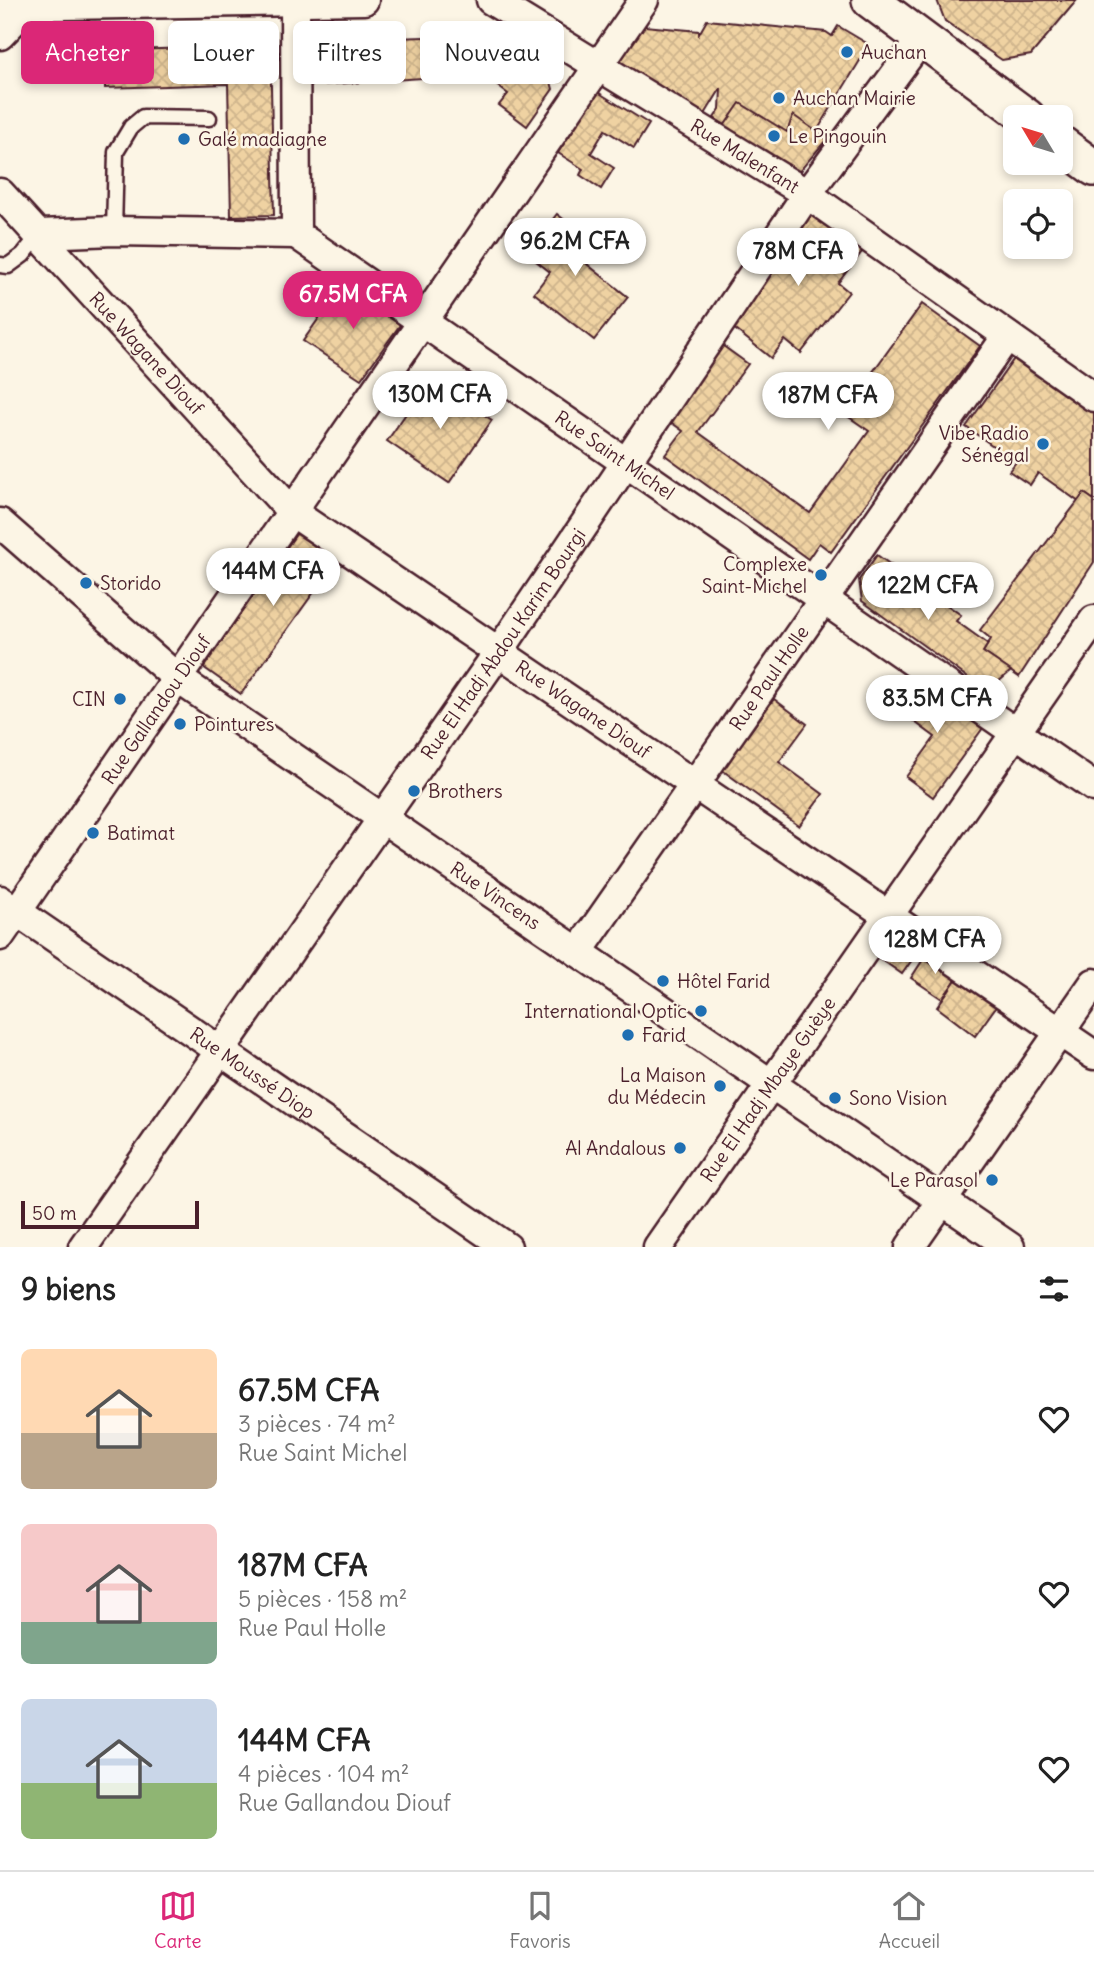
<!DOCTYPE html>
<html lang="fr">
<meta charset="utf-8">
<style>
body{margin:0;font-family:Delius,sans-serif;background:#f6f6f6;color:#222;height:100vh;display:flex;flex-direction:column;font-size:26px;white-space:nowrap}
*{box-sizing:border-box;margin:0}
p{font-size:23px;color:#767676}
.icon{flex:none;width:38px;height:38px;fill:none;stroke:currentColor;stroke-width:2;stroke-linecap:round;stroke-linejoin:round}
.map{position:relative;height:1247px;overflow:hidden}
.details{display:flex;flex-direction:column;background:#fff;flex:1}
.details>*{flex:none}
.guide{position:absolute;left:21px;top:21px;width:700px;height:63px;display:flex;gap:14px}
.needle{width:46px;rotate:308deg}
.fabs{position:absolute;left:1003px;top:105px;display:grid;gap:14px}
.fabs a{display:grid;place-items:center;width:70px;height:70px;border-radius:10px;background:#fff;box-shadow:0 4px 10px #0003;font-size:35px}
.scale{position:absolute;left:21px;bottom:18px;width:178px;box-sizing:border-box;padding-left:7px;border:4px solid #4a1f2b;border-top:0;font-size:19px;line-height:24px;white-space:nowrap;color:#4a1f2b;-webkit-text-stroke:5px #fcf5e5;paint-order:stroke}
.price{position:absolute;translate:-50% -60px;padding:0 16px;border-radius:24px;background:#fff;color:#222;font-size:23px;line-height:46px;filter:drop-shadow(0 2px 4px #0008)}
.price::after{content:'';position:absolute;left:50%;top:42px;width:21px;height:16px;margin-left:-10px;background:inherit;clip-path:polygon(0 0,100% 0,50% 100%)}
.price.current{background:#db2777;color:#fff}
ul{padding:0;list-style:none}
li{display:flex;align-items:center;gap:21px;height:175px;padding:0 21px}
li span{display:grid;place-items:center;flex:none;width:196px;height:140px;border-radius:10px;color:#555}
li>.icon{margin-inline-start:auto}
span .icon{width:84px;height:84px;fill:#fffc;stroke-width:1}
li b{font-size:30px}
h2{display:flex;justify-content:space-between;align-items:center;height:84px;padding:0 21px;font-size:30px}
.pill{padding:0 24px;border-radius:10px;background:#fff;box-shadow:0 4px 10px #0003;font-size:24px;line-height:63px}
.pill.current{background:#db2777;color:#fff}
.dock{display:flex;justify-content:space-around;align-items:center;height:98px;border-top:2px solid #e0e0e0;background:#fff;font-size:19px;color:#767676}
.dock a{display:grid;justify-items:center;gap:4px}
.dock .current{color:#db2777}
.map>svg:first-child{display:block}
</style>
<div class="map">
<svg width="1094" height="1247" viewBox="0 0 1094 1247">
<defs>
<pattern id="building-cross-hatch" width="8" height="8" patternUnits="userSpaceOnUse" patternTransform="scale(1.75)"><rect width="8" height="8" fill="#efd2a2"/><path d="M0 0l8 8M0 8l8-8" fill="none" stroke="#ceb48c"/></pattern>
</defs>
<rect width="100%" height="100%" fill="#fcf5e5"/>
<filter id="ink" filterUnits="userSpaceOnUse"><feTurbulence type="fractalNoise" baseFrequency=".0143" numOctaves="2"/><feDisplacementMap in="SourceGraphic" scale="14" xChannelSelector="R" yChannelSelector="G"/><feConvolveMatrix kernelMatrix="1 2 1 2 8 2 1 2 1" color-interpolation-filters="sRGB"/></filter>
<g filter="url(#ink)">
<!-- building -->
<g fill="url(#building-cross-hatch)" stroke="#4a1f2b" stroke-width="2">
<polygon points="937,0 1077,0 1031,55 1002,60 945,21"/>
<polygon points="707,20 826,32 832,36 838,26 868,44 867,49 795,167 714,118 720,109 721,88 704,116 613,61 634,25 699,31 699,34"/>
<polygon points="490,35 547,68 553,89 527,126 499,105 508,94 482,74 319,85 318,51 329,40"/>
<polygon points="270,45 274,215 231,216 228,84 105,88 105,51"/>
<polygon points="596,91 649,124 634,148 605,130 591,153 614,168 601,189 580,175 583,169 558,153"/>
<polygon points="740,103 787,132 793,115 827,139 798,173 720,132"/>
<polygon points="815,208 865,248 838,283 849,292 801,353 785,340 771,358 726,322"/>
<polygon points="557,214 600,248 587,264 628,297 594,340 534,293 550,272 526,253"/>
<polygon points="345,281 402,322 361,379 303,341"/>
<polygon points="922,304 980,346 831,552 819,543 808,559 665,455 683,431 665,418 719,343 748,364 698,432 810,513 869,431 843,413"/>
<polygon points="1018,353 1094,406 1094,500 1084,493 1079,502 1038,473 1030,485 1009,471 1016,462 966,427"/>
<polygon points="430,379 492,420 449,483 387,441"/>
<polygon points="1084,493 1094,500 1094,562 1019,677 983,652 991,639 980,630"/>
<polygon points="304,523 344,550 241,694 203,667"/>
<polygon points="877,555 961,615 956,621 988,644 983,652 1011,671 997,683 978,685 862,601 859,580"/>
<polygon points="914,678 983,728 933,797 906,777 935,737 893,706"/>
<polygon points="774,699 807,724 779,762 823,794 799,826 722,770"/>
<polygon points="887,929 919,950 902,974 871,952"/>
<polygon points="928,952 960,974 942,999 911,978"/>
<polygon points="960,974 1000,1001 975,1036 937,1007"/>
</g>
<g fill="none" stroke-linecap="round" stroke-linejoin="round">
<!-- service casing -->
<g stroke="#4a1f2b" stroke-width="19">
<g id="service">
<polyline points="114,231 116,152 131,127 143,117 209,118"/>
<polyline points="0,265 8,266 23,255 40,234"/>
</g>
</g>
<!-- minor casing -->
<g stroke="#4a1f2b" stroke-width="33">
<g id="minor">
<polyline points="295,0 296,234"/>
<path id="s1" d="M491,0L807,194L1094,397"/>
<polyline points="0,6 364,0"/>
<polyline points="0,35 29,5"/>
<path id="s2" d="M0,193L292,512L1094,1055"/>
<polyline points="40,234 114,231 296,234"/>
<path id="s3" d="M296,234L1094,787"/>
<path id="s4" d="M0,523L177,678L1010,1247"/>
<path id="s5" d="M0,900L507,1247"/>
<path id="s6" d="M0,936L644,0"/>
<path id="s7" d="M578,952L1007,336"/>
<path id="s8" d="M83,1247L498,653L807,194L922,38"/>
<path id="s9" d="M658,1247L1094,620"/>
<polyline points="910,1247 1094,983"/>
</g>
</g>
<!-- tertiary casing -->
<g stroke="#4a1f2b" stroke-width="40">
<g id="tertiary">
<polyline points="870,0 1027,117"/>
<polyline points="1060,143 1094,168"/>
</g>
</g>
<!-- service -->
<use href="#service" stroke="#fcf5e5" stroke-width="14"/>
<!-- minor -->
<use href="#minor" stroke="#fcf5e5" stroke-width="28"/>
<!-- tertiary -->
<use href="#tertiary" stroke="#fcf5e5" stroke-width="35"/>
</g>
</g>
<!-- markers -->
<g fill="#1f6fb2" stroke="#fcf5e5" stroke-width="2.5">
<circle cx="847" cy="52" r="7"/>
<circle cx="779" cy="98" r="7"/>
<circle cx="774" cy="136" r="7"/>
<circle cx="184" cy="139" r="7"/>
<circle cx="1043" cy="444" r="7"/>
<circle cx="821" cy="575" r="7"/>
<circle cx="86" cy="583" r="7"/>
<circle cx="120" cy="699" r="7"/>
<circle cx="180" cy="724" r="7"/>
<circle cx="414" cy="791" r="7"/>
<circle cx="93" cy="833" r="7"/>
<circle cx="663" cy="981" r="7"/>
<circle cx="701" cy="1011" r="7"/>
<circle cx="628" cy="1035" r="7"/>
<circle cx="720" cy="1086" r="7"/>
<circle cx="835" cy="1098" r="7"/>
<circle cx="680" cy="1148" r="7"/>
<circle cx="992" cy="1180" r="7"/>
</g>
<g text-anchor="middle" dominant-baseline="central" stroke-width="5" stroke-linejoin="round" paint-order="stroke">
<!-- poi labels -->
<g font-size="19" fill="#4a1f2b" stroke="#fcf5e5" text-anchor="start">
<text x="861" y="52">Auchan</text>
<text x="793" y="98">Auchan Mairie</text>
<text x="788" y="136">Le Pingouin</text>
<text x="198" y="139">Galé madiagne</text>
<text x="1029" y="433" text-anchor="end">Vibe Radio<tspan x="1029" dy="22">Sénégal</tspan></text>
<text x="807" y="564" text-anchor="end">Complexe<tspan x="807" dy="22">Saint-Michel</tspan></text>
<text x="100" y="583">Storido</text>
<text x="106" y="699" text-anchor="end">CIN</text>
<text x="194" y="724">Pointures</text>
<text x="428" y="791">Brothers</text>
<text x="107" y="833">Batimat</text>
<text x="677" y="981">Hôtel Farid</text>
<text x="687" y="1011" text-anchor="end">International Optic</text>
<text x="642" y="1035">Farid</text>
<text x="706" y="1075" text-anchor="end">La Maison<tspan x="706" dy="22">du Médecin</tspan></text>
<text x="849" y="1098">Sono Vision</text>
<text x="666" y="1148" text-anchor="end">Al Andalous</text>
<text x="978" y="1180" text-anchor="end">Le Parasol</text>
</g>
<!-- street labels -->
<g font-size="19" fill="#4a1f2b" stroke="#fcf5e5">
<text stroke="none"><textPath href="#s1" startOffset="298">Rue Malenfant</textPath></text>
<text stroke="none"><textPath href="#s2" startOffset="217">Rue Wagane Diouf</textPath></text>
<text stroke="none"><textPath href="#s3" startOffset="388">Rue Saint Michel</textPath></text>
<text stroke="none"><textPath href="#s8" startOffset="735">Rue El Hadj Abdou Karim Bourgi</textPath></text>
<text stroke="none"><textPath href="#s7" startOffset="334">Rue Paul Holle</textPath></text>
<text stroke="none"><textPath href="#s6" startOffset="275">Rue Gallandou Diouf</textPath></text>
<text stroke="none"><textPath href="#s2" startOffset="784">Rue Wagane Diouf</textPath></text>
<text stroke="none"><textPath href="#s4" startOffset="621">Rue Vincens</textPath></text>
<text stroke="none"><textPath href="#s5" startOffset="306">Rue Moussé Diop</textPath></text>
<text stroke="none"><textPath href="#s9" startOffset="192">Rue El Hadj Mbaye Guèye</textPath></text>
</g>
</g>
</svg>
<div class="fabs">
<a><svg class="needle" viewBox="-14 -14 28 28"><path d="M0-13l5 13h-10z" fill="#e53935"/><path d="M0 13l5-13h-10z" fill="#767676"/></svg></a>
<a><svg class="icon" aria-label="locate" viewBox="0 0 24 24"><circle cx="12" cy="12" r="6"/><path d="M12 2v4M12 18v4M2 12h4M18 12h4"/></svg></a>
</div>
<div class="scale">50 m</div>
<b class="price" style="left:575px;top:278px">96.2M CFA</b>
<b class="price" style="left:798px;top:288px">78M CFA</b>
<b class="price current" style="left:353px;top:331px">67.5M CFA</b>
<b class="price" style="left:440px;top:431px">130M CFA</b>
<b class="price" style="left:828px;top:432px">187M CFA</b>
<b class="price" style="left:273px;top:608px">144M CFA</b>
<b class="price" style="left:928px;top:622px">122M CFA</b>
<b class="price" style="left:937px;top:735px">83.5M CFA</b>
<b class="price" style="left:935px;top:976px">128M CFA</b>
<div class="guide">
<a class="pill current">Acheter</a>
<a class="pill">Louer</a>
<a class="pill">Filtres</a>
<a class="pill">Nouveau</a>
</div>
</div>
<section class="details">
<h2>9 biens<svg class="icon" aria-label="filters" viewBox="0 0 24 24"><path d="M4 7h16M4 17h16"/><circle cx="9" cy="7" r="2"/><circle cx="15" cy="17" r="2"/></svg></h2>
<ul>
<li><span style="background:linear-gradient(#ffd9b3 60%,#b9a48a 0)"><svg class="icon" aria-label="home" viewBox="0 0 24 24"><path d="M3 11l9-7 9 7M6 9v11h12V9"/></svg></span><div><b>67.5M CFA</b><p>3 pièces · 74 m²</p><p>Rue Saint Michel</p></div><svg class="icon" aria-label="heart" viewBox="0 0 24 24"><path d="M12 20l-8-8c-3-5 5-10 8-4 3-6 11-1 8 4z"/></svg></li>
<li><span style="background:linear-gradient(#f6c9c9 70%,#7fa58c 0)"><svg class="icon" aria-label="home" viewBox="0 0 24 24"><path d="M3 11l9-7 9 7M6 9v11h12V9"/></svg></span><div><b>187M CFA</b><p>5 pièces · 158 m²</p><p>Rue Paul Holle</p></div><svg class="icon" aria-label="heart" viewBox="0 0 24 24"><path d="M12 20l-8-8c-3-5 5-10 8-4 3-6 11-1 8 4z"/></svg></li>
<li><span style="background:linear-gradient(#c9d6e8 60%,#8fb573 0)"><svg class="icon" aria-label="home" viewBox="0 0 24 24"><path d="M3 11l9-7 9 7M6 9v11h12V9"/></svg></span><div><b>144M CFA</b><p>4 pièces · 104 m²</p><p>Rue Gallandou Diouf</p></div><svg class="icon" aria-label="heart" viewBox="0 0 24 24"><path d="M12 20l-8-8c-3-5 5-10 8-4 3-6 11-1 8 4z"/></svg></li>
</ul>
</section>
<nav class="dock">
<a class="current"><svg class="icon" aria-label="map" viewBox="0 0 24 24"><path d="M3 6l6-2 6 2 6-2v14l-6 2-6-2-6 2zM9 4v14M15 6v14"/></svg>Carte</a>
<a><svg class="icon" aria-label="saved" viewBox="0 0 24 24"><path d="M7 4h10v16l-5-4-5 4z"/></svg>Favoris</a>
<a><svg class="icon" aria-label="home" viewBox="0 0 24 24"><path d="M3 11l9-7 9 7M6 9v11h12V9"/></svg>Accueil</a>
</nav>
